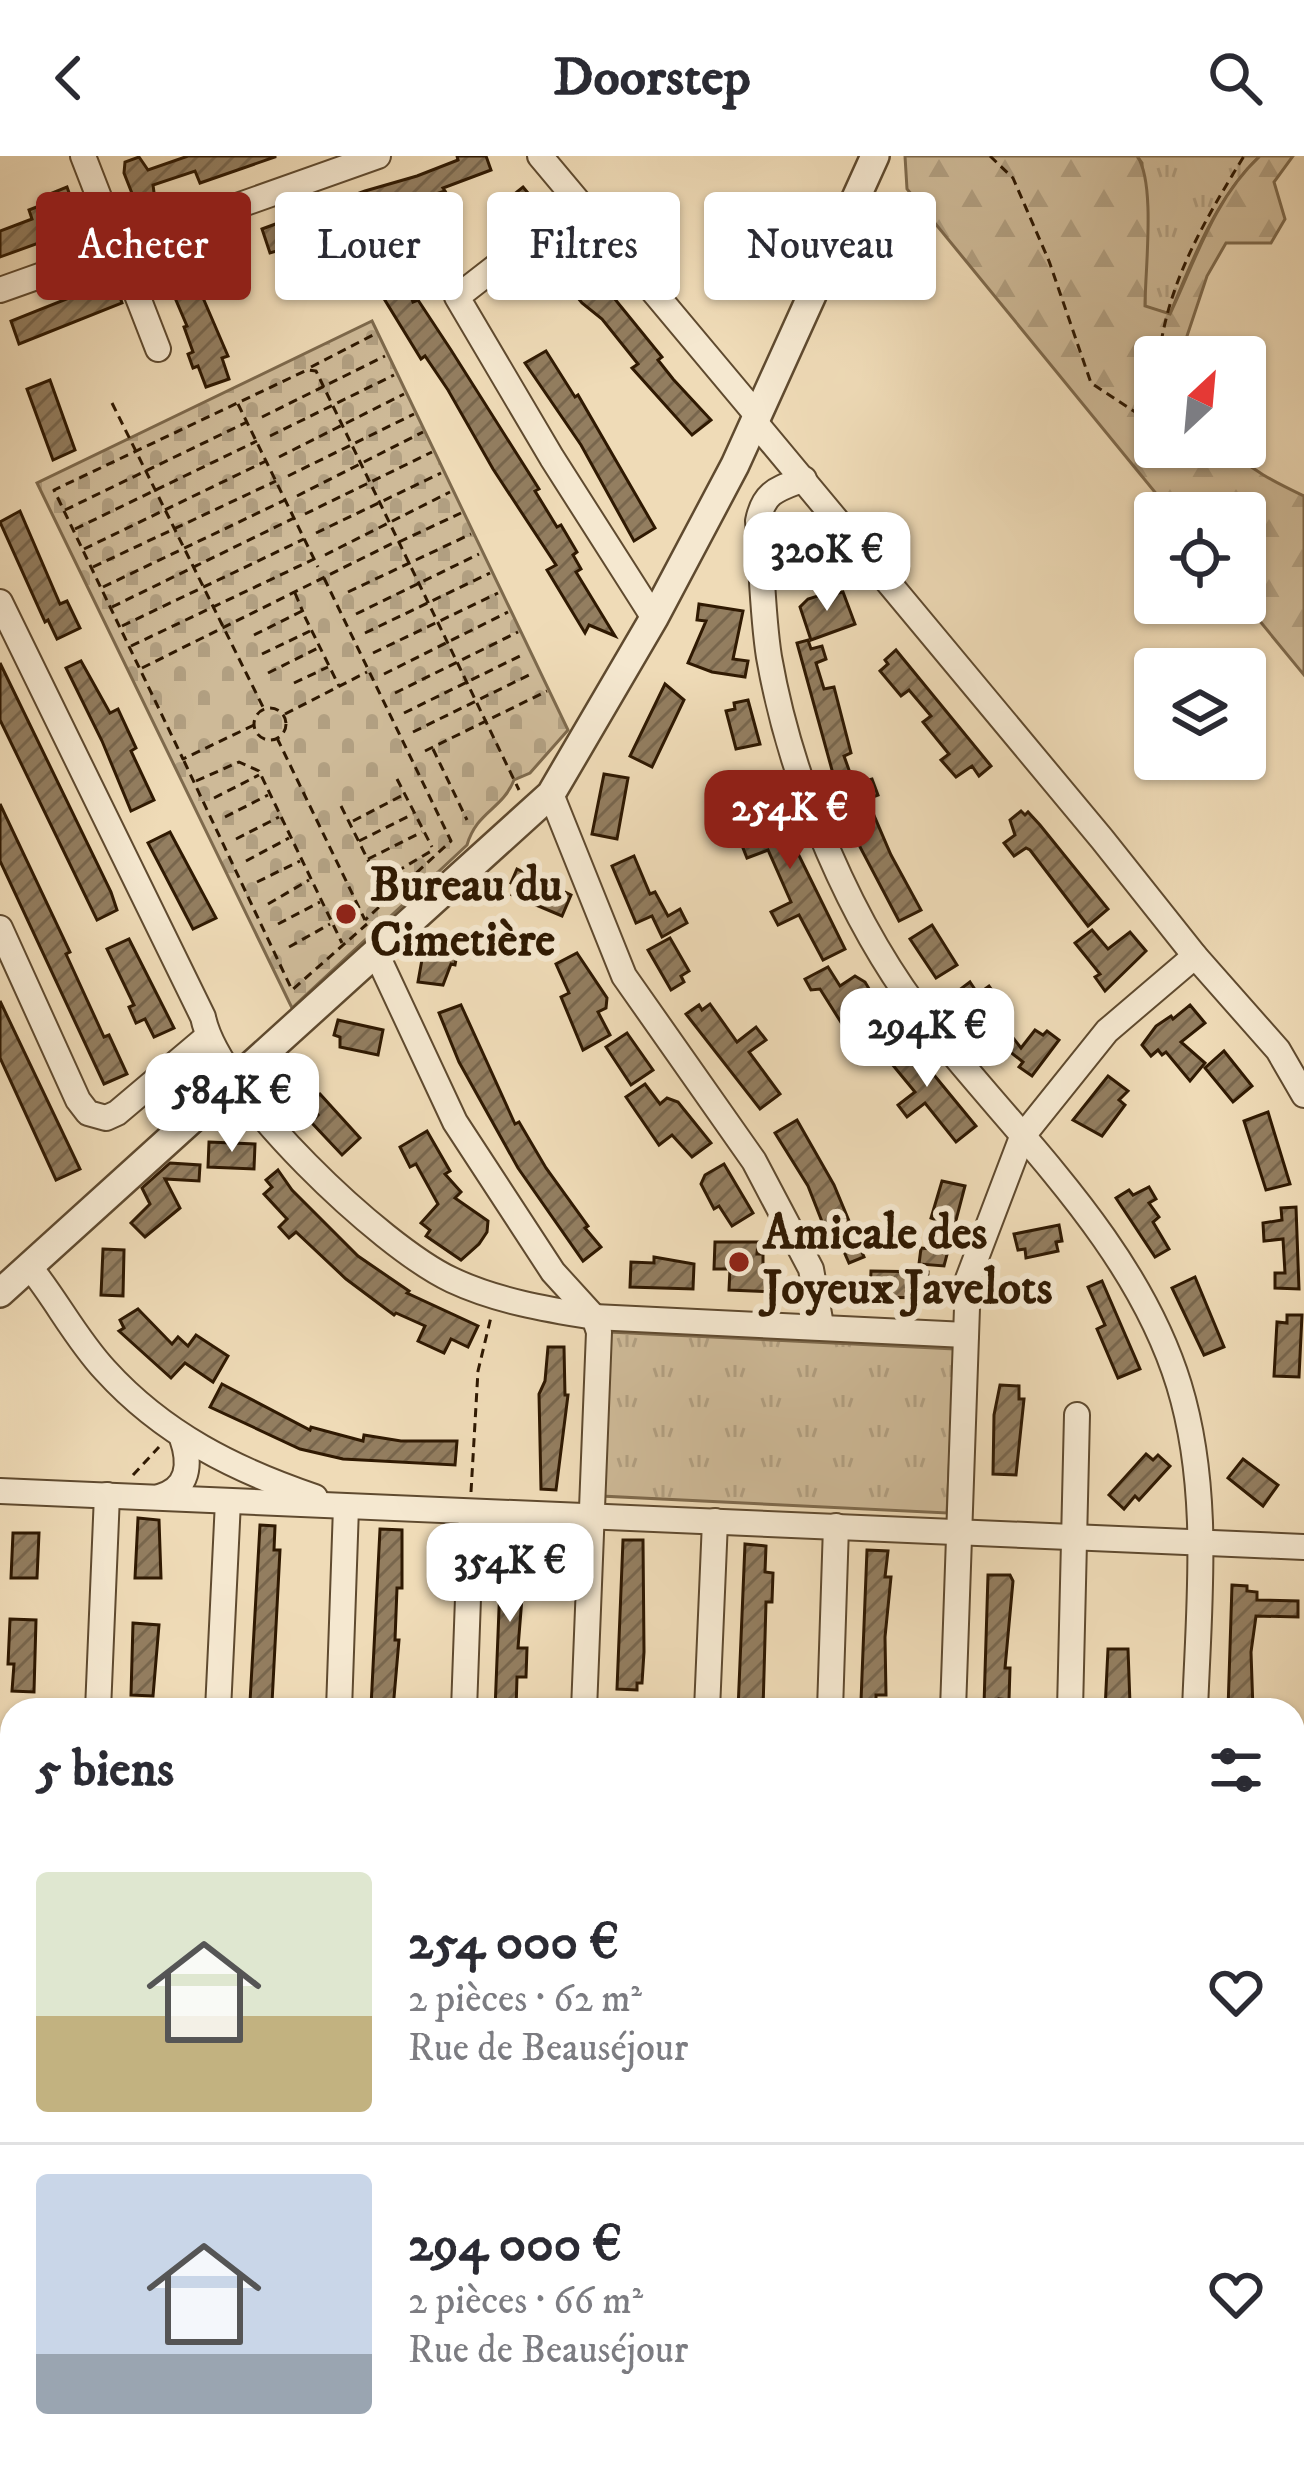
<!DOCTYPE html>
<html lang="fr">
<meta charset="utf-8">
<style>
body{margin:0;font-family:"IM FELL DW Pica",serif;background:#f7f7f7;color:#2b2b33;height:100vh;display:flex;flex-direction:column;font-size:45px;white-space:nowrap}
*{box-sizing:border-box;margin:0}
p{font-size:39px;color:#7c7c81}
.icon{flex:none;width:66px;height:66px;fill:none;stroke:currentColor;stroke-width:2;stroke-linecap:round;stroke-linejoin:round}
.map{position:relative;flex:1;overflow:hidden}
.side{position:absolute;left:0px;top:1542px;width:1305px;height:768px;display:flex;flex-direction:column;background:#fff;border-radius:36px 36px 0 0;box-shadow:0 3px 9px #0004}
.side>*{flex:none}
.banner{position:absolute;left:36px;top:36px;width:1233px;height:108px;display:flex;gap:24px}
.needle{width:78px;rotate:26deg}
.fabs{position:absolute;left:1134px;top:180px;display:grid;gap:24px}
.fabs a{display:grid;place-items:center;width:132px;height:132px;border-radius:12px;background:#fff;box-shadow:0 3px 9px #0004;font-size:60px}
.price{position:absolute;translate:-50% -102px;padding:0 27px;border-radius:24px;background:#fff;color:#222;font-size:39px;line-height:78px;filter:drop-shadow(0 3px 6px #0008)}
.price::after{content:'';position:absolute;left:50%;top:72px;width:36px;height:27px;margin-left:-18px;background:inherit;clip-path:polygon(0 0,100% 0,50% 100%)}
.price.selected{background:#8f2418;color:#fff}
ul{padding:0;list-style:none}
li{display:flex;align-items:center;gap:36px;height:300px;padding:0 36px}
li+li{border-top:3px solid #e1e1e2}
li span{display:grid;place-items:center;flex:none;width:336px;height:240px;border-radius:12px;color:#555}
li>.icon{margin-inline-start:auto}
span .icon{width:144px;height:144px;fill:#fffc;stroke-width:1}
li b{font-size:51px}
h2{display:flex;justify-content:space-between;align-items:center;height:144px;padding:0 36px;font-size:51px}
.tag{padding:0 42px;border-radius:12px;background:#fff;box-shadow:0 3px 9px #0004;font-size:42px;line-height:108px}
.tag.selected{background:#8f2418;color:#fff}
header{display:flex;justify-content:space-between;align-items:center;height:156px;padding:0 36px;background:#fff;font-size:54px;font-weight:700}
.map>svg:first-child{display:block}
</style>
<header><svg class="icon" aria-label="back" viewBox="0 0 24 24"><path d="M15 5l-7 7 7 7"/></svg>Doorstep<svg class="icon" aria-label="search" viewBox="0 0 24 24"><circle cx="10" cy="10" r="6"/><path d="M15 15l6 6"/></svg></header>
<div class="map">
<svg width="1304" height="2310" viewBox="0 0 1304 2310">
<defs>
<pattern id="grass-tufts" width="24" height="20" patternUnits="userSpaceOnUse" patternTransform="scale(3)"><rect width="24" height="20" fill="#ceba98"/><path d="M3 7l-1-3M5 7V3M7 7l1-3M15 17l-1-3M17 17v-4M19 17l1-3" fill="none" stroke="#b19f81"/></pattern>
<pattern id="forest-firs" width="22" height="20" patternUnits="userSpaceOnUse" patternTransform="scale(3)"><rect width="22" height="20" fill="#ceba98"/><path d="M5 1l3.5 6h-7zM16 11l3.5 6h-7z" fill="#b19f81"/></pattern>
<pattern id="cemetery-stones" width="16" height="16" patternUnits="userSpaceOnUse" patternTransform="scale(3)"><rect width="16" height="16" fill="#ceba98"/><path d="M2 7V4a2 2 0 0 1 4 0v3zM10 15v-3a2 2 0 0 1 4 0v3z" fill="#b19f81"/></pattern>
<pattern id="building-hatch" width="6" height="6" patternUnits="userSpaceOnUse" patternTransform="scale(3)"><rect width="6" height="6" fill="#937e60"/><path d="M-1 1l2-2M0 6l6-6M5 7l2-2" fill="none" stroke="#78664d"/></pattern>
</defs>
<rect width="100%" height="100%" fill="#efdbb7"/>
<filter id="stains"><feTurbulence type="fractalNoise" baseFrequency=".00167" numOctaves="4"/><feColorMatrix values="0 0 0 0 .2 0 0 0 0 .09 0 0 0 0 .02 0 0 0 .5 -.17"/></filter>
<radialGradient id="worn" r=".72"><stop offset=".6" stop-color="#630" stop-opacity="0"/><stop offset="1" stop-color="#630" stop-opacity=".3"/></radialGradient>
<!-- grass -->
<g fill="url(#grass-tufts)" stroke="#7e6a4d" stroke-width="3">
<path d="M1137,0H1260C1217,40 1192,104 1170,158L1145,151L1142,7Z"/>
<polygon points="609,1176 955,1193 947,1357 601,1340"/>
</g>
<!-- forest -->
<path fill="url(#forest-firs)" stroke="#7e6a4d" stroke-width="3" d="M905,0H1137C1156,26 1145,115 1145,150L1170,158C1196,103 1214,43 1260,0H1293L1274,26L1285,63L1271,87H1226L1207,120L1180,201H1155V291H1230C1247,313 1279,328 1304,340V519L1245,447V357H1172L907,33Z"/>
<!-- cemetery -->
<path fill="url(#cemetery-stones)" stroke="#7e6a4d" stroke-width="3" d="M372,165L568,574L530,617L514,624C502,654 477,655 467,689L292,852L37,327Z"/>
<!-- building -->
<g fill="url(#building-hatch)" stroke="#2f1902" stroke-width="3">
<polygon points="188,0 275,0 275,1 200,27 195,15 153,29 155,44 141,49 139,44 135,45 124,17 125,6 139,1 148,14"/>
<polygon points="457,0 486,0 491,14 443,32 445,35 323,76 325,81 270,97 262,73 365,35 417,20 458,4"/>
<polygon points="67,31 79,65 75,67 77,73 0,101 0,75 32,63 29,54 55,44 52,37"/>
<polygon points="523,31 542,54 520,71 502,48"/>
<polygon points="559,82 575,102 579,99 662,201 658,204 673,223 711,264 692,279 632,212 638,208 602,163 582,147 541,97"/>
<polygon points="185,100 228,200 222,202 229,223 206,231 198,210 193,212 188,198 193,196 184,171 187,170 161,109"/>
<polygon points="398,105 413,146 418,144 451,194 539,333 535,335 557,371 561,369 577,396 573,399 581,413 576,416 615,480 589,469 585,477 547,414 556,409 493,313 448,234 425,200 421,203 383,141 373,114"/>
<polygon points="114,124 122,147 19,188 11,165"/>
<polygon points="546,195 575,241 578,239 655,372 634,385 581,289 525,207"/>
<polygon points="50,224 75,294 53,304 27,233"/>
<polygon points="20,355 60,448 67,445 80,472 57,483 48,464 45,466 0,366"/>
<polygon points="837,434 838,437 843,436 855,468 811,484 800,451 808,443"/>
<polygon points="699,448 743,455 733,503 748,505 745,521 712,516 688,507 706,465 697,464"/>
<polygon points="808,484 811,493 822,490 826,503 816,507 824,533 834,531 851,597 844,600 854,628 872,623 878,639 867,643 891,699 921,754 899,765 860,691 835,625 797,487"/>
<polygon points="896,494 991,610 979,620 972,610 956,621 941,604 949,598 923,566 931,560 909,534 901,540 880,515 888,508 885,504"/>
<polygon points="81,505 110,557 118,553 136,592 131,595 154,644 131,655 102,585 66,512"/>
<polygon points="0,507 111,736 117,754 97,764 0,564"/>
<polygon points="665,528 684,544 652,611 630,600"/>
<polygon points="748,544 760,588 736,593 726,555 735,553 734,547"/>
<polygon points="604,618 628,622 617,683 592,678"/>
<polygon points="769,622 782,665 845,793 823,804 799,759 778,769 771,756 791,746 768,694 747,702 741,687 762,678 746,630"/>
<polygon points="0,648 70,796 66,798 104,881 109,879 127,918 104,928 0,705"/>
<polygon points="1021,655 1025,659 1028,656 1040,669 1108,753 1088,770 1030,694 1026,692 1014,700 1004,687 1015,679 1010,664"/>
<polygon points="170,676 216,762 193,773 148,687"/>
<polygon points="634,700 650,738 655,736 668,760 680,753 687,767 662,781 652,760 636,767 612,710"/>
<polygon points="517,713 571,739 562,760 512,739 516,729 511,727"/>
<polygon points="932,769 957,809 936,822 910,783"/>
<polygon points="1092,774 1108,793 1130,776 1146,795 1105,835 1095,821 1100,818 1075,787"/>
<polygon points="426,781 441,783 440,790 458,793 455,809 451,808 443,829 418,826"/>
<polygon points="670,782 689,815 681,820 684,826 671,834 648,794"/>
<polygon points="129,783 174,872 154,881 145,863 136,867 129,851 134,849 107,793"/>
<polygon points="577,797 607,842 606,852 598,856 610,879 583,894 561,841 569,837 556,808"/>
<polygon points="828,811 840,830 855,820 865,826 881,853 881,859 862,872 876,890 856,905 847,892 854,887 820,833 811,834 805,823"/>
<polygon points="970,826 978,838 989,830 999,844 989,851 1021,892 1035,874 1043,879 1047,875 1059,884 1032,920 1019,911 1023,906 999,887 991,894 950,841"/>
<polygon points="0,845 80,1013 56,1024 0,902"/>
<polygon points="710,848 737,886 756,871 766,884 749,896 780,938 760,953 686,858 699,849 702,854"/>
<polygon points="461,849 515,968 519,966 546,1012 588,1070 585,1072 601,1091 583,1105 518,1012 459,906 439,857"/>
<polygon points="1190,849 1205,867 1181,886 1205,907 1190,925 1166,896 1162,899 1158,894 1151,900 1142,889 1156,870 1171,860 1173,863"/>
<polygon points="338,864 383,874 378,899 340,891 340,881 334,879"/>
<polygon points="627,877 653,914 631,929 606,891"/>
<polygon points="902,880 976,970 956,986 925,947 907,961 898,949 915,936 882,896"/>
<polygon points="1224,895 1252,930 1233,946 1205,912"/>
<polygon points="1108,920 1128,935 1119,944 1125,949 1102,980 1073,964"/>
<polygon points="645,928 660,948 667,942 678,946 711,987 692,1001 672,979 659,989 626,941"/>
<polygon points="320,938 360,982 342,999 311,966 318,959 308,949"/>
<polygon points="1268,956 1290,1028 1266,1034 1244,965"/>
<polygon points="797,964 834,1029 864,1101 849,1107 838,1082 830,1086 808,1030 775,977"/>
<polygon points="427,975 450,1015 445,1018 461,1036 455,1042 488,1065 487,1076 479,1088 461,1104 426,1080 430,1074 421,1067 438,1048 416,1008 410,1011 400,991"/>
<polygon points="209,986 255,988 254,1013 208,1011"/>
<polygon points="170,1007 200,1009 199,1025 165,1023 180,1052 145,1081 131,1067 150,1048 142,1032"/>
<polygon points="724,1008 753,1057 732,1070 719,1050 714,1053 701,1028 705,1019"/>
<polygon points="278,1014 292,1034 358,1100 409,1135 407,1137 478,1170 468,1191 451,1183 444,1197 418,1185 425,1170 396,1157 394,1159 346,1123 296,1076 289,1082 279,1071 287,1063 264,1038 272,1031 266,1024"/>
<polygon points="942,1025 965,1030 944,1110 919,1108 921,1092 930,1093 940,1065 931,1062"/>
<polygon points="1149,1031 1156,1043 1149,1047 1159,1061 1153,1066 1169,1093 1155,1101 1116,1042 1129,1034 1133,1039"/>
<polygon points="1296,1051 1299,1133 1275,1132 1275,1117 1285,1117 1283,1083 1264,1085 1263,1067 1282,1064 1281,1052"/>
<polygon points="1059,1069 1062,1085 1056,1086 1058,1095 1026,1102 1025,1093 1018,1094 1014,1078"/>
<polygon points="715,1086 758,1086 757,1098 763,1098 763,1120 775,1120 775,1136 729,1134 730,1113 714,1113"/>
<polygon points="103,1093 124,1094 123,1140 101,1139"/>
<polygon points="654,1101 694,1108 693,1133 630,1131 631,1106 654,1107"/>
<polygon points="871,1115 928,1116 927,1142 870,1141"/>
<polygon points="1195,1121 1224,1191 1204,1199 1172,1132"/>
<polygon points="1102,1125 1140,1213 1118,1222 1097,1173 1105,1169 1088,1131"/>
<polygon points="138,1153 172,1188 178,1181 188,1190 196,1179 228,1200 213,1226 185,1207 171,1222 119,1175 124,1172 120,1164"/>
<polygon points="1287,1159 1302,1159 1299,1221 1274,1220 1277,1166 1287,1167"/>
<polygon points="548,1191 564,1191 565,1239 568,1239 556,1334 541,1333 539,1238 545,1225"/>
<polygon points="222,1228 310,1274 311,1271 363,1285 364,1279 401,1285 457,1285 455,1309 343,1303 300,1293 210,1251"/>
<polygon points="1000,1229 1019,1230 1019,1243 1024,1243 1016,1319 993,1318 994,1259"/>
<polygon points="1146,1298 1153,1304 1158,1299 1170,1310 1139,1344 1135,1340 1124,1353 1109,1339"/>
<polygon points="1243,1303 1278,1329 1263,1350 1228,1322"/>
<polygon points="138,1362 159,1364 161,1422 135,1422"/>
<polygon points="260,1369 275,1370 274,1394 280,1394 272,1547 250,1546"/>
<polygon points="380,1373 402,1374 402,1432 397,1432 395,1484 399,1484 393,1553 371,1551"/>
<polygon points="13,1377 39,1377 37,1422 11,1422"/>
<polygon points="502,1378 520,1379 519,1403 525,1404 518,1492 527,1492 526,1521 517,1521 516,1554 495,1554"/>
<polygon points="623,1384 643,1384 644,1496 642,1527 637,1527 637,1534 617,1533"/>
<polygon points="745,1388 766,1390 765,1416 773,1417 772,1446 766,1446 763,1554 738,1554"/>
<polygon points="867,1394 888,1395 885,1421 891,1421 885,1481 886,1539 876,1539 876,1546 861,1545"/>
<polygon points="988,1419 1010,1419 1013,1425 1005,1512 1010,1512 1009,1544 999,1543 998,1550 984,1549"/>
<polygon points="1232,1429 1247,1430 1247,1435 1257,1436 1257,1444 1298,1445 1298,1461 1256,1460 1251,1496 1253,1554 1228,1554"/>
<polygon points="10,1463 36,1464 34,1536 12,1535 14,1508 8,1508"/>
<polygon points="133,1467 159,1469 153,1540 131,1539"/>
<polygon points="1108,1493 1128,1493 1130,1548 1121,1548 1121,1554 1105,1554"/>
</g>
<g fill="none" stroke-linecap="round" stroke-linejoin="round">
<!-- minor casing -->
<g stroke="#5f4a2f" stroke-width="28">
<g id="minor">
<polyline points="83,0 158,193"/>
<polyline points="540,0 756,258"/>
<polyline points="578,47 457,141 552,302 654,462"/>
<polyline points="0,134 378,0"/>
<polyline points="754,265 1102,683 1195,800 1278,894 1304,939"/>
<path d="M804,323C778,333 764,335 758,365C762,409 762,456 769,501C791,626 852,773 932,872C1021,984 1136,1089 1179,1229C1211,1334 1199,1445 1195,1554"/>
<path d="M0,446L203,861C218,936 381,1091 452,1124C497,1145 545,1153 594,1161L966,1179"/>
<polyline points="551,638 624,820 754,1005 811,1113 821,1169"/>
<polyline points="0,772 78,944 88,957 106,962 117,957 207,881"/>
<polyline points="376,797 455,966 553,1116 594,1161 599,1176 584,1554"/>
<path d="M29,1110C56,1143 76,1183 105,1214C163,1278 235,1314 315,1341"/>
<polyline points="0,1335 1304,1391"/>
<path d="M159,1341C189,1333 191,1308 182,1282"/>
<polyline points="98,1554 107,1339"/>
<polyline points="218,1554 228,1345"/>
<polyline points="339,1554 346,1351"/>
<polyline points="464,1554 471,1358"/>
<polyline points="707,1554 715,1365"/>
<polyline points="830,1554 836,1370"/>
<polyline points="953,1554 968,1123 1022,981 1107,875 1195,800"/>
<polyline points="1070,1554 1077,1259"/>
<polyline points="0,1982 12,1982"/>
<polyline points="1293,2033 1304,2034"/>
<polyline points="63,2310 64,2298"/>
<polyline points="188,2310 189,2298"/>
<polyline points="434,2310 434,2298"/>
<polyline points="556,2310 556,2298"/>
<polyline points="678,2310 678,2298"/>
<polyline points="805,2310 806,2298"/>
<polyline points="928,2310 928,2298"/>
<polyline points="1049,2310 1050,2298"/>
</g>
</g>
<!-- tertiary casing -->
<g stroke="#5f4a2f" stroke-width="32">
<polyline id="tertiary" points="0,1137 551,638 654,462 735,309 875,0"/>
</g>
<!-- path -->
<g stroke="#2f1902" stroke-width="3" stroke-dasharray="9 6" stroke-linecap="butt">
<polyline points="990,0 1013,22 1049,105 1091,227 1149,265 1155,227"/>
<path d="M1159,201C1168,125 1205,64 1244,0"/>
<polyline points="311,211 373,179"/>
<polyline points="112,247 264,553"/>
<polyline points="238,248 318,411"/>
<polyline points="262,261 385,200"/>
<polyline points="270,280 394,219"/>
<polyline points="279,301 404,238"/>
<polyline points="288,320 414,258"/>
<polyline points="297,340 423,276"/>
<polyline points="65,354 247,266"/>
<polyline points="305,358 432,296"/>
<polyline points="75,373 257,285"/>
<polyline points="316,377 441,317"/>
<polyline points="399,386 461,357"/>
<polyline points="84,393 266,305"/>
<polyline points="325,399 450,336"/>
<polyline points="93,411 276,325"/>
<polyline points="324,422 451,685 365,764"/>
<polyline points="103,431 285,344"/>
<polyline points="348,436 471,378"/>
<polyline points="295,437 303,456"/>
<polyline points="112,451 294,362"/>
<polyline points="356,458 479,398"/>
<polyline points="122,470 304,383"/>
<polyline points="365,477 490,417"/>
<polyline points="254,479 302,455 339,530"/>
<polyline points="131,490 314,403"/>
<polyline points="373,497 498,437"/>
<polyline points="262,498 310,475"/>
<polyline points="142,512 393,387"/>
<polyline points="268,517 318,492"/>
<polyline points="384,518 508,456"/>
<polyline points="294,527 328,511"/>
<polyline points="395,537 518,476"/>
<circle cx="270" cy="568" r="16"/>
<polyline points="404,557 522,499"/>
<polyline points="285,558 367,516"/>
<polyline points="254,569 183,603 54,334 307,214 316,215 519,634"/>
<polyline points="413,576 531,518"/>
<polyline points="277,582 365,764"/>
<polyline points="433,593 467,664"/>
<polyline points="425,595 547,535"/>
<polyline points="184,605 292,834 367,768"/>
<polyline points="397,623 432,691"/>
<polyline points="196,625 239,606 259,615 342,787"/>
<polyline points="214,642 259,619"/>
<polyline points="341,650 379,726 433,694"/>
<polyline points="225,661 268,639"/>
<polyline points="353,665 403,639"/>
<polyline points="236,683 279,661"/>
<polyline points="359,685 413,658"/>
<polyline points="368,703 422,676"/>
<polyline points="246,705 289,682"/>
<polyline points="257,726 300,705"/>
<polyline points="268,748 309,724"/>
<polyline points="278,768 320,746"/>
<polyline points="289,791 330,768"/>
<polyline points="133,1319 159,1291"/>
<polyline points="471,1336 478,1215 491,1161"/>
</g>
<!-- minor -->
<use href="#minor" stroke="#f5e8d0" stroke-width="24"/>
<!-- tertiary -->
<use href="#tertiary" stroke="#f5e8d0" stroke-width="27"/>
</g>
<!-- markers -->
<g fill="#8f2418" stroke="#f5e8d0" stroke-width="4.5">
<circle cx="346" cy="758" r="12"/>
<circle cx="739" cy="1106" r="12"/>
</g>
<g text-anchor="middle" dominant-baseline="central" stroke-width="12" stroke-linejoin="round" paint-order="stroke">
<!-- poi labels -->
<g font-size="48" font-weight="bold" fill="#2f1902" stroke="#f5e8d0" text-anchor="start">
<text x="370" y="730">Bureau du<tspan x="370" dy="55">Cimetière</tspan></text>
<text x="763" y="1078">Amicale des<tspan x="763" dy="55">Joyeux Javelots</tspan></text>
</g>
</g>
<rect width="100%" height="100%" filter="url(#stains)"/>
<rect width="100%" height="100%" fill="url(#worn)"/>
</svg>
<div class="fabs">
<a><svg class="needle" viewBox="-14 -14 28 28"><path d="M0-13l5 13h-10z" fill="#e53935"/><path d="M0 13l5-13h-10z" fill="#7c7c81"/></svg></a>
<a><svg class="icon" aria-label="locate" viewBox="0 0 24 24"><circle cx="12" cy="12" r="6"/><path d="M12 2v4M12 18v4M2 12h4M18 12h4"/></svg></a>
<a><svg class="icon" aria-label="layers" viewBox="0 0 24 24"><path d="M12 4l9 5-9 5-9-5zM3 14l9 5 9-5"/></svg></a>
</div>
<b class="price" style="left:827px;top:458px">320K €</b>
<b class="price selected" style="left:790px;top:716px">254K €</b>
<b class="price" style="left:927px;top:934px">294K €</b>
<b class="price" style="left:232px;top:999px">584K €</b>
<b class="price" style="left:510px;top:1469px">354K €</b>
<div class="banner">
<a class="tag selected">Acheter</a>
<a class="tag">Louer</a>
<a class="tag">Filtres</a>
<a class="tag">Nouveau</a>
</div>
<section class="side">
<h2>5 biens<svg class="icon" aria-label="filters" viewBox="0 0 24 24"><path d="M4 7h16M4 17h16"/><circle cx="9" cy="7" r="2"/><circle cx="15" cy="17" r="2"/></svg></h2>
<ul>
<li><span style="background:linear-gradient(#dfe7d0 60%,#c2b280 0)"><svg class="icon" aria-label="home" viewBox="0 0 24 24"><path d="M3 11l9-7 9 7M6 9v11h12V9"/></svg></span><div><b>254 000 €</b><p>2 pièces · 62 m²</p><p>Rue de Beauséjour</p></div><svg class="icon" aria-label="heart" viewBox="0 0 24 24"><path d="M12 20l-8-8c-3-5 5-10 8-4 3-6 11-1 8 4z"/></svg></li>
<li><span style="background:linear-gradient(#c9d6e8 75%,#9aa5b1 0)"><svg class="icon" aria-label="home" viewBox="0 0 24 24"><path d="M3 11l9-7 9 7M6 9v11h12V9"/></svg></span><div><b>294 000 €</b><p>2 pièces · 66 m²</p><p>Rue de Beauséjour</p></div><svg class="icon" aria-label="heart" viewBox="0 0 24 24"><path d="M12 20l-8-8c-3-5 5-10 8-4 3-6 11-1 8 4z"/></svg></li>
</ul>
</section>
</div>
